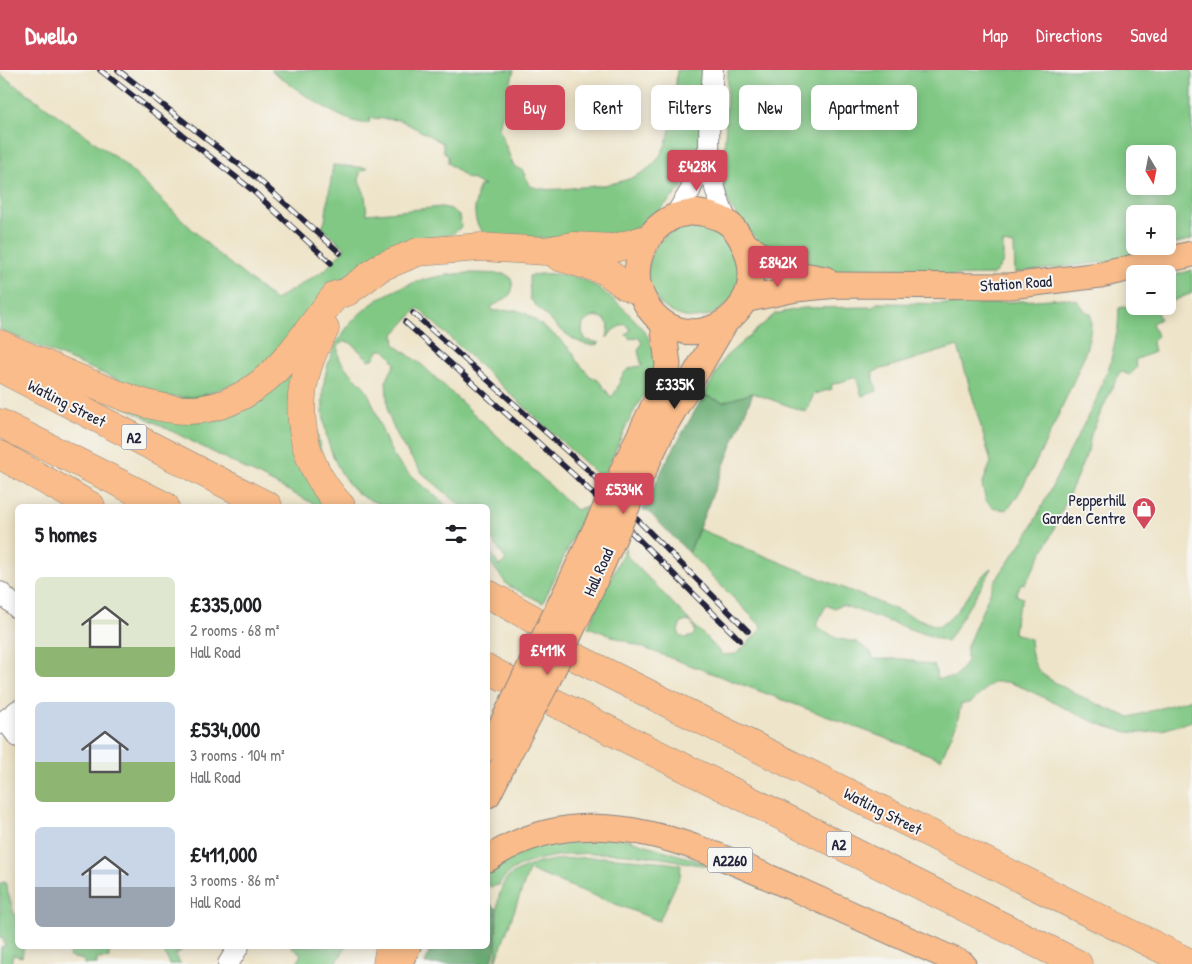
<!DOCTYPE html>
<meta charset="utf-8">
<style>
body{margin:0;font-family:"Patrick Hand",sans-serif;background:#f6f6f6;color:#202124;height:100vh;display:flex;flex-direction:column;font-size:19px;white-space:nowrap}
*{box-sizing:border-box;margin:0}
p{font-size:16px;color:#757577}
.icon{flex:none;width:28px;height:28px;fill:none;stroke:currentColor;stroke-width:2;stroke-linecap:round;stroke-linejoin:round}
.map{position:relative;flex:1;overflow:hidden}
.panel{position:absolute;left:15px;top:434px;width:475px;height:445px;display:flex;flex-direction:column;background:#fff;border-radius:8px;box-shadow:0 2px 12px #0003}
.panel>*{flex:none}
.banner{position:absolute;left:505px;top:15px;width:475px;height:45px;display:flex;gap:10px}
.needle{width:32px;rotate:170deg}
.fabs{position:absolute;left:1126px;top:75px;display:grid;gap:10px}
.fabs a{display:grid;place-items:center;width:50px;height:50px;border-radius:8px;background:#fff;box-shadow:0 2px 12px #0003;font-size:25px}
.price{position:absolute;translate:-50% -42px;padding:0 11px;border-radius:5px;background:#d1495b;color:#fff;font-size:16px;line-height:32px;filter:drop-shadow(0 1px 2px #0008)}
.price::after{content:'';position:absolute;left:50%;top:30px;width:15px;height:11px;margin-left:-8px;background:inherit;clip-path:polygon(0 0,100% 0,50% 100%)}
.price.active{background:#222;color:#fff}
ul{padding:0;list-style:none}
li{display:flex;align-items:center;gap:15px;height:125px;padding:0 20px}
li span{display:grid;place-items:center;flex:none;width:140px;height:100px;border-radius:8px;color:#555}
li>.icon{margin-inline-start:auto}
span .icon{width:60px;height:60px;fill:#fffc;stroke-width:1}
li b{font-size:21px}
h2{display:flex;justify-content:space-between;align-items:center;height:60px;padding:0 20px;font-size:21px}
.tag{padding:0 18px;border-radius:8px;background:#fff;box-shadow:0 2px 12px #0003;font-size:18px;line-height:45px}
.tag.active{background:#d1495b;color:#fff}
header{display:flex;align-items:center;gap:30px;box-sizing:border-box;height:70px;padding:0 25px;background:#d1495b;color:#fff}
header strong{font-size:24px}
nav{display:flex;gap:28px;margin-inline-start:auto;font-size:18px}
.map>svg:first-child{display:block}
</style>
<header>
<strong>Dwello</strong>
<nav><a>Map</a><a>Directions</a><a>Saved</a></nav>
</header>
<div class="map">
<svg width="1192" height="894" viewBox="0 0 1192 894">
<rect width="100%" height="100%" fill="#f6f6f2"/>
<filter id="ink" filterUnits="userSpaceOnUse"><feTurbulence type="fractalNoise" baseFrequency=".02" numOctaves="2"/><feDisplacementMap in="SourceGraphic" scale="10" xChannelSelector="R" yChannelSelector="G"/><feConvolveMatrix kernelMatrix="1 2 1 2 8 2 1 2 1" color-interpolation-filters="sRGB"/></filter>
<filter id="wash" filterUnits="userSpaceOnUse"><feTurbulence type="fractalNoise" baseFrequency=".0096" numOctaves="4" result="noise"/><feDisplacementMap in="SourceGraphic" scale="20" xChannelSelector="R" yChannelSelector="G"/><feGaussianBlur stdDeviation="1.12" result="paint"/><feColorMatrix in="noise" values="0 0 0 0 0 0 0 0 0 0 0 0 0 0 0 0 0 1.4 0 .05"/><feComposite in="paint" operator="in"/></filter>
<g filter="url(#wash)">
<rect width="100%" height="100%" fill="#eee4c9"/>
<!-- green -->
<g fill="#80c884" stroke="#517560" fill-rule="evenodd">
<path d="M271,0H514L499,58L513,95L523,101L529,115C543,123 567,118 582,117C670,112 671,76 677,0H705L698,82L681,119L648,152L611,170L489,166C469,155 475,134 479,116H484L470,108L468,109L448,93V86L443,81V73L400,50L370,48L369,53C346,57 290,15 271,0Z"/>
<path d="M728,0H1192V169L1105,192L1015,203L1014,175L1003,173V193L993,205L849,207L809,201L761,174L749,161L728,134L718,92H724ZM1135,84H1168V116H1135ZM1135,144H1168V176H1135Z"/>
<polygon points="0,4 121,91 218,184 275,230 325,200 345,178 322,158 325,151 333,95 368,98 360,102 359,110 365,125 367,144 442,137 451,139 460,147 461,157 451,165 424,169 244,311 203,325 191,327 168,327 149,323 0,260"/>
<circle cx="694" cy="202" r="46"/>
<polygon points="1192,200 1192,223 1168,233 1168,207"/>
<path d="M473,203L505,204L510,207C519,225 503,230 491,237L493,241L516,240L527,244L562,271L573,283L576,290L590,306L598,310L611,327C624,316 615,297 642,296L638,281L642,273L638,267L630,269L626,265L631,259L624,254L613,260L607,268L609,255L603,248L595,246L583,253L582,262L586,270L600,273C579,285 543,243 530,229L529,206C541,202 566,204 579,208C603,216 655,261 656,288C658,310 640,328 631,347C620,367 613,389 602,409L418,238L394,264L395,275L422,295L576,440L587,436L543,533L507,515L488,489V478L499,496L506,490L488,464V436H461L422,403L401,373L391,352L388,342L386,311L395,294L392,288L384,280H379L373,289L369,290L351,273L345,271L339,275C333,293 355,304 365,318C379,341 381,370 398,392C412,409 431,421 447,436C420,436 390,441 365,428C346,418 334,391 328,372C302,269 375,205 473,203Z"/>
<path d="M1135,223V236H1158L1155,238L1160,249L1152,253L1157,266L1152,272L1154,282L1135,290L1137,298L1129,305L1120,301L1091,364L1088,381L1049,470L1025,514L1021,513L1016,525L1023,528L1016,545L1014,563L1030,569C1031,581 1032,593 1040,602C1053,614 1111,642 1130,647L1192,629V651C1175,656 1157,663 1140,663C1103,663 1053,630 1019,616C988,604 990,619 970,633L961,634L957,653L941,689L588,557L626,476L625,484L723,585L736,584L760,561L761,556L689,483L699,459L936,556C955,555 974,509 991,498L989,504L947,572L842,535L833,538L826,535L816,556L838,569L856,572L871,582L873,589H904L935,596L937,609L955,607L967,592V576L995,511L1029,462L1095,332L1110,294L1118,258L1119,238L1129,236ZM687,551L692,553L695,561L693,566L685,568L680,566L678,560L681,553Z"/>
<path d="M1065,228L1078,231L1086,242L1091,243C1092,259 1088,276 1082,291C1073,313 1020,435 1005,440L992,437L986,431L982,415L991,392L958,276L872,302L877,321L862,326L856,307L831,315L832,319L814,324L806,342L753,323L723,332L704,325L725,287L775,244L803,238L873,237L877,233L978,234Z"/>
<polygon points="301,297 334,436 318,436 113,331 132,336 268,316"/>
<path d="M617,766L715,796C694,796 675,789 654,787C617,781 518,777 499,815L490,817L488,814V795L543,770Z"/>
<path d="M603,787L657,791L681,795L680,806L659,851L529,800L495,894C500,868 491,832 506,809C531,788 571,788 603,787Z"/>
<polygon points="5,812 14,844 17,845 18,876 24,876 22,887 13,885 11,894 0,894 1,877 5,876 3,868 0,869 0,813"/>
<polygon points="71,876 109,876 109,888 97,889 97,894 84,894 84,890 69,887"/>
<polygon points="149,876 188,876 175,885 181,894 169,894 162,877 150,880"/>
<polygon points="291,876 346,876 336,894 297,894 301,884"/>
</g>
<!-- forest -->
<g fill="#68ac72" stroke="#456756">
<polygon points="753,323 689,483 648,441 643,440 666,392 704,325 723,332"/>
<polygon points="488,824 491,835 496,838 495,879 492,894 425,894 431,876 488,876"/>
</g>
</g>
<g filter="url(#ink)">
<g fill="none" stroke-linecap="round" stroke-linejoin="round">
<!-- highway-tunnel -->
<polyline stroke="#c5bdad" stroke-width="28" stroke-dasharray="28 14" stroke-linecap="butt" points="526,563 565,582"/>
<!-- minor casing -->
<g stroke="#888382" stroke-width="22">
<g id="minor">
<path d="M713,0C709,56 702,98 727,151"/>
<polyline points="674,147 690,121 708,80"/>
<polyline points="0,522 18,539"/>
<polyline points="5,650 18,667"/>
<polyline points="0,654 18,640"/>
<polyline points="228,894 239,876"/>
</g>
</g>
<!-- major casing -->
<g stroke="#888382" stroke-width="27">
<g id="major">
<path d="M695,142C721,146 734,151 745,177C776,248 677,298 643,228C628,198 644,161 673,147C679,144 688,144 695,142Z"/>
<polyline points="743,173 777,196 798,204 825,209"/>
<polyline points="744,230 796,219 838,215 1010,216 1100,205 1192,184"/>
<polyline points="622,402 665,312 668,295 663,253"/>
<polyline points="632,425 664,357 725,253"/>
<polyline points="568,518 595,460"/>
<polyline points="591,519 613,470"/>
<polyline points="488,725 506,689"/>
<path d="M488,789C589,720 702,778 800,821C854,845 908,869 963,894"/>
<polyline points="399,894 408,876"/>
</g>
</g>
<!-- highway casing -->
<g stroke="#888382" stroke-width="29">
<g id="highway">
<polyline points="559,187 604,200 626,216 639,221"/>
<polyline points="381,197 418,182 481,177 545,181 573,176 615,178 647,169"/>
<path d="M325,259C289,318 294,386 341,436"/>
<path d="M0,274C29,287 58,300 87,312C148,337 203,360 262,312C292,288 311,254 336,225L347,222"/>
<polyline points="0,298 268,436"/>
<polyline points="0,353 165,436"/>
<polyline points="0,385 91,436"/>
<polyline points="488,524 533,549"/>
<polyline points="575,587 1192,894"/>
<polyline points="488,599 503,607"/>
<polyline points="553,632 1078,894"/>
<polyline points="387,894 390,876"/>
</g>
</g>
<!-- minor -->
<use href="#minor" stroke="#fff" stroke-width="20"/>
<!-- major -->
<use href="#major" stroke="#f9bc8a" stroke-width="25"/>
<!-- highway -->
<use href="#highway" stroke="#f9bc8a" stroke-width="28"/>
<!-- rail casing -->
<g stroke="#22223b" stroke-width="5.5">
<g id="rail">
<polyline points="100,0 251,119 331,193"/>
<polyline points="118,0 259,110 340,183"/>
<polyline points="413,243 588,400 748,561"/>
<polyline points="405,252 575,406 740,570"/>
</g>
</g>
<!-- rail -->
<use href="#rail" stroke="#f6f6f2" stroke-width="4" stroke-dasharray="11" stroke-linecap="butt"/>
<!-- major-bridge casing -->
<g stroke="#888382" stroke-width="27" stroke-linecap="butt">
<g id="major-bridge">
<polyline points="595,460 617,413"/>
<polyline points="613,470 632,425"/>
<polyline points="491,677 568,518"/>
<polyline points="506,689 545,616 591,519"/>
</g>
</g>
<!-- highway-bridge casing -->
<g stroke="#888382" stroke-width="29" stroke-linecap="butt">
<polyline id="highway-bridge" points="347,222 381,197"/>
</g>
<!-- major-bridge -->
<use href="#major-bridge" stroke="#f9bc8a" stroke-width="25"/>
<!-- highway-bridge -->
<use href="#highway-bridge" stroke="#f9bc8a" stroke-width="28"/>
</g>
</g>
<!-- icons -->
<defs>
<g id="shop-pin" transform="scale(1.25)"><path d="M0 17L-7.5 6A9.5 9.5 0 1 1 7.5 6Z" fill="#d1495b" stroke="#f6f6f2"/><path d="M-5-2.5h2.3a2.7 3.5 0 0 1 5.4 0H5L5.5 6h-11ZM-1.5-2.5h3a1.5 2.3 0 0 0-3 0Z" fill="#fff"/></g>
</defs>
<g fill-rule="evenodd">
<use href="#shop-pin" x="1144" y="439"/>
</g>
<g text-anchor="middle" dominant-baseline="central" stroke-width="4" stroke-linejoin="round" paint-order="stroke">
<!-- shield labels -->
<g fill="#f6f6f2" stroke="#626272" stroke-width="1">
<rect x="121.5" y="354.5" width="25" height="25" rx="4"/>
<rect x="826.5" y="761.5" width="25" height="25" rx="4"/>
<rect x="707.5" y="777.5" width="45" height="25" rx="4"/>
</g>
<g font-size="15" font-weight="bold" fill="#22223b">
<text x="134" y="367">A2</text>
<text x="839" y="774">A2</text>
<text x="730" y="790">A2260</text>
</g>
<!-- street labels -->
<g font-size="16" fill="#22223b" stroke="#f6f6f2">
<text transform="translate(1016 213) rotate(-4)">Station Road</text>
<text transform="translate(67 333) rotate(27)">Watling Street</text>
<text transform="translate(598 502) rotate(-66)">Hall Road</text>
<text transform="translate(883 741) rotate(27)">Watling Street</text>
</g>
<!-- poi labels -->
<g font-size="16" fill="#22223b" stroke="#f6f6f2" text-anchor="end">
<text x="1126" y="430">Pepperhill<tspan x="1126" dy="18">Garden Centre</tspan></text>
</g>
</g>
</svg>
<div class="fabs">
<a><svg class="needle" viewBox="-14 -14 28 28"><path d="M0-13l5 13h-10z" fill="#e53935"/><path d="M0 13l5-13h-10z" fill="#757577"/></svg></a>
<a>+</a>
<a>−</a>
</div>
<b class="price" style="left:697px;top:122px">£428K</b>
<b class="price" style="left:778px;top:218px">£842K</b>
<b class="price active" style="left:675px;top:340px">£335K</b>
<b class="price" style="left:624px;top:445px">£534K</b>
<b class="price" style="left:548px;top:606px">£411K</b>
<div class="banner">
<a class="tag active">Buy</a>
<a class="tag">Rent</a>
<a class="tag">Filters</a>
<a class="tag">New</a>
<a class="tag">Apartment</a>
</div>
<section class="panel">
<h2>5 homes<svg class="icon" aria-label="filters" viewBox="0 0 24 24"><path d="M4 7h16M4 17h16"/><circle cx="9" cy="7" r="2"/><circle cx="15" cy="17" r="2"/></svg></h2>
<ul>
<li><span style="background:linear-gradient(#dfe7d0 70%,#8fb573 0)"><svg class="icon" aria-label="home" viewBox="0 0 24 24"><path d="M3 11l9-7 9 7M6 9v11h12V9"/></svg></span><div><b>£335,000</b><p>2 rooms · 68 m²</p><p>Hall Road</p></div></li>
<li><span style="background:linear-gradient(#c9d6e8 60%,#8fb573 0)"><svg class="icon" aria-label="home" viewBox="0 0 24 24"><path d="M3 11l9-7 9 7M6 9v11h12V9"/></svg></span><div><b>£534,000</b><p>3 rooms · 104 m²</p><p>Hall Road</p></div></li>
<li><span style="background:linear-gradient(#c9d6e8 60%,#9aa5b1 0)"><svg class="icon" aria-label="home" viewBox="0 0 24 24"><path d="M3 11l9-7 9 7M6 9v11h12V9"/></svg></span><div><b>£411,000</b><p>3 rooms · 86 m²</p><p>Hall Road</p></div></li>
</ul>
</section>
</div>
